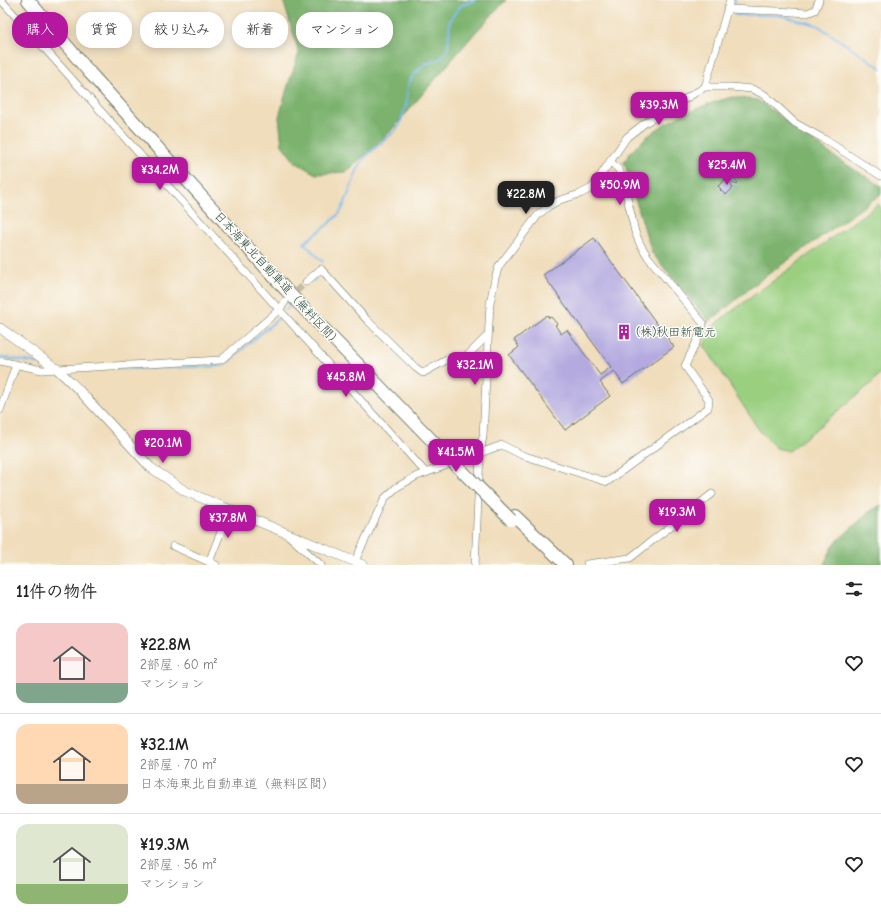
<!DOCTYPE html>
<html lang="ja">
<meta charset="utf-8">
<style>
body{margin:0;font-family:"Comic Neue","Klee One",sans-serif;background:#f2f2f2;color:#222;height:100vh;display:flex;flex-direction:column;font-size:15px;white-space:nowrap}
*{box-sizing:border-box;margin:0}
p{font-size:13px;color:#767676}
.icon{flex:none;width:22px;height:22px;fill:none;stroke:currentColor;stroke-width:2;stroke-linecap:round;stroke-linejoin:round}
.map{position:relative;height:565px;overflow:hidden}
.details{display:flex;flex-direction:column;background:#fff;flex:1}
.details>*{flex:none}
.guide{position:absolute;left:12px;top:12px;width:400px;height:36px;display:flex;gap:8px}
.price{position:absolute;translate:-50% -34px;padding:0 9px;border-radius:8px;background:#b5179e;color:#fff;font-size:13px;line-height:26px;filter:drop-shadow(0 1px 2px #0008)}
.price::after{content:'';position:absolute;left:50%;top:24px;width:12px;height:9px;margin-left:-6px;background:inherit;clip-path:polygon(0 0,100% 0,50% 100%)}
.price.active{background:#222;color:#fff}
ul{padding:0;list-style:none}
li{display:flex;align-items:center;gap:12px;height:100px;padding:0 16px}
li+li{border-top:1px solid #e0e0e0}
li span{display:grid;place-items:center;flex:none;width:112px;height:80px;border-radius:12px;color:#555}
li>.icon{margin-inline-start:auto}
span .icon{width:48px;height:48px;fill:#fffc;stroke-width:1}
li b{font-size:17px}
h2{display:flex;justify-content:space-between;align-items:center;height:48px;padding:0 16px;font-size:17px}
.chip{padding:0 14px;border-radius:16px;background:#fff;box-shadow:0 2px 10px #0003;font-size:14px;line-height:36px}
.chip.active{background:#b5179e;color:#fff}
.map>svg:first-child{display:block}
</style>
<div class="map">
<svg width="881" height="565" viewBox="0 0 881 565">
<rect width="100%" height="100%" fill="#fdfcf7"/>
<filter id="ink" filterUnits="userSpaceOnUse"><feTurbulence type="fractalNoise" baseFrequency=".025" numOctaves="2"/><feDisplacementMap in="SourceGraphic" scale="8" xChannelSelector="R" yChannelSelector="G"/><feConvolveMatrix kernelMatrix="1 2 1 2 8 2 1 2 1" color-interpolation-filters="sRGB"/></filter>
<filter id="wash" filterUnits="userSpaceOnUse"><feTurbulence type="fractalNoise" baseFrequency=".012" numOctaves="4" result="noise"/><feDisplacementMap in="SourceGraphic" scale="16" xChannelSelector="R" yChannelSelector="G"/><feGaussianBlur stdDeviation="0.9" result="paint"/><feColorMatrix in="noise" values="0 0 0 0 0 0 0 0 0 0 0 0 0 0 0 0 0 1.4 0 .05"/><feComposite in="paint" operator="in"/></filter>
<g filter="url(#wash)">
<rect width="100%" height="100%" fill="#f0ddbb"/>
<!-- green -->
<polygon fill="#9acf80" stroke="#5c865a" points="878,204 881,207 881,371 873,382 789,451 776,448 759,430 704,345 716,323"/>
<!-- forest -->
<g fill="#7bb26e" stroke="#4d7851">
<polygon points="283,0 506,0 475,33 389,133 346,172 316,174 295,162 282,145 279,117 288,85 299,53"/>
<path d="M732,97L758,100L836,158L881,186V194L759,281L709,322L652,253L624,162C646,127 694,107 732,97Z"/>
<polygon points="881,505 881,565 826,565 825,562 834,544 869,512"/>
</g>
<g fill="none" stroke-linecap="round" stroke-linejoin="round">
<!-- stream -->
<g stroke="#7bbdf1" stroke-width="2">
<polyline points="735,2 735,0"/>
<polyline points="734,15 779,15 817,25 881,68"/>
<polyline points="323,262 304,243 331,222 340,213 345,203 357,171 364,158 396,130 400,124 406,106 408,85 413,75 427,63 438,60 443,56 448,49 450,20 454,14 462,5 475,0"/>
<polyline points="313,281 317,277"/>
<polyline points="286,310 293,303"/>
<polyline points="0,357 44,364"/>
<polyline points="116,369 223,366 279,318"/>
</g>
</g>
<g id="blocks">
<!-- building -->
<g fill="#b4aae0">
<polygon points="732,176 738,183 736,185 734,183 731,185 733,188 726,195 720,190 721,189 718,186 726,179 729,183 732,180 730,178"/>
<polygon points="594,238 674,347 623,384 614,371 600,382 610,396 565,430 509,355 519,347 514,340 547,315 549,318 551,317 557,324 555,325 561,334 567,330 600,375 611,367 543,275"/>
</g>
</g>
</g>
<g filter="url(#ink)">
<use href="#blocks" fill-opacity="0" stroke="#687563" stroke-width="1"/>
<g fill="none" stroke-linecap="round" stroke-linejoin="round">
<!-- street-tunnel -->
<polyline stroke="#c6bda0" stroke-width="7" stroke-dasharray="7 3.5" stroke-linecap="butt" points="289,298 306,282"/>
<!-- street casing -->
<g stroke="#687563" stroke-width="8">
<g id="street">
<polyline points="1,0 426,473"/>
<polyline points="728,9 778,11 807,13 815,10 819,0"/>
<polyline points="705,87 730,0"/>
<polyline points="306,282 321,269 367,320 416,368 423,373 450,358 463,358 469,354 487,336"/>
<polyline points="0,361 42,370 57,369 221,360 280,309 285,302"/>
<polyline points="0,410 16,365"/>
<polyline points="289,536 321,565"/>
<polyline points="173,546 216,565"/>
<polyline points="355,561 385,498 397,487 417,476 502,445 522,455 607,482 708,408 709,400 685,366 703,328 703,323 648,257 640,244 635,232 624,184 619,170 610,161"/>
<polyline points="209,562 230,509"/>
<polyline points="587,564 630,558 712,494"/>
<polyline points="475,565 480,454 483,436 490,304 495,278 499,266 538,215 549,206 560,200 580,194 592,188 627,137 645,123 705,87 731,87 752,89 765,95 795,123 824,139 881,176"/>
</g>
</g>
<!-- secondary casing -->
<g stroke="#687563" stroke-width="10">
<polyline id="secondary" points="0,328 57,369 77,388 150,467 185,491 363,565"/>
</g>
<!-- highway casing -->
<g stroke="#687563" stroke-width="14">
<g id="highway">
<polyline points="28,0 90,73 286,290 446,455"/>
<polyline points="515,516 566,565"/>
</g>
</g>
<!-- street -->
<use href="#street" stroke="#fff" stroke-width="7"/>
<!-- secondary -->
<use href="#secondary" stroke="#fff" stroke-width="9"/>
<!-- highway -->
<use href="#highway" stroke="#fff" stroke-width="12"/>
<!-- highway-bridge casing -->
<g stroke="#687563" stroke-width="14" stroke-linecap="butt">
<polyline id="highway-bridge" points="446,455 511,520"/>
</g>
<!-- highway-bridge -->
<use href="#highway-bridge" stroke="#fff" stroke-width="12"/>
</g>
</g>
<!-- icons -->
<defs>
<g id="building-bare" transform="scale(1.2)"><path d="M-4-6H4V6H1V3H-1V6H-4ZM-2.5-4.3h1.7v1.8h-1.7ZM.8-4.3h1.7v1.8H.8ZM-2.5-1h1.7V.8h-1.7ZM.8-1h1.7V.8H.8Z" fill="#b5179e" stroke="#fdfcf7" stroke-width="2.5" paint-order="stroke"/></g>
</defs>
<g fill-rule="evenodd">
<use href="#building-bare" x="624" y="332"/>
</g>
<g text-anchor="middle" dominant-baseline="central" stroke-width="3" stroke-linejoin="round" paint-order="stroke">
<!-- street labels -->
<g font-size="12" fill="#1f3d34" stroke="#fdfcf7">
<text transform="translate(278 279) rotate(47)">日本海東北自動車道（無料区間）</text>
</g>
<!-- poi labels -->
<g font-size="12" fill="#1f3d34" stroke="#fdfcf7" text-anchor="start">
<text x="636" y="332">(株)秋田新電元</text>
</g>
</g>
</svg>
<b class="price" style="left:659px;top:126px">¥39.3M</b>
<b class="price" style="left:727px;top:186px">¥25.4M</b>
<b class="price" style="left:160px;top:191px">¥34.2M</b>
<b class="price" style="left:620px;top:206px">¥50.9M</b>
<b class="price active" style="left:526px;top:215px">¥22.8M</b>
<b class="price" style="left:475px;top:386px">¥32.1M</b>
<b class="price" style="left:346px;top:398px">¥45.8M</b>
<b class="price" style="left:163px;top:464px">¥20.1M</b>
<b class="price" style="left:456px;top:473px">¥41.5M</b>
<b class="price" style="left:677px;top:533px">¥19.3M</b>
<b class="price" style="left:228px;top:539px">¥37.8M</b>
<div class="guide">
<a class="chip active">購入</a>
<a class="chip">賃貸</a>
<a class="chip">絞り込み</a>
<a class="chip">新着</a>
<a class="chip">マンション</a>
</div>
</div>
<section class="details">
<h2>11件の物件<svg class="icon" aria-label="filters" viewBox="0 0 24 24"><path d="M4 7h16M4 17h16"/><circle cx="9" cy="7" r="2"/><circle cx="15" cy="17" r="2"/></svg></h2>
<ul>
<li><span style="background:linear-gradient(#f6c9c9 75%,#7fa58c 0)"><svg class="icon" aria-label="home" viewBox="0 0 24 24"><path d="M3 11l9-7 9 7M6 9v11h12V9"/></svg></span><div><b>¥22.8M</b><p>2部屋 · 60 m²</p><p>マンション</p></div><svg class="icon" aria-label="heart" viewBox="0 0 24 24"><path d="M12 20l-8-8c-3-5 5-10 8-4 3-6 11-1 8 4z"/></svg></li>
<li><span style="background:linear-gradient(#ffd9b3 75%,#b9a48a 0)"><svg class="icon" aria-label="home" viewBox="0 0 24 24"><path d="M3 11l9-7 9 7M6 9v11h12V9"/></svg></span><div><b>¥32.1M</b><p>2部屋 · 70 m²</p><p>日本海東北自動車道（無料区間）</p></div><svg class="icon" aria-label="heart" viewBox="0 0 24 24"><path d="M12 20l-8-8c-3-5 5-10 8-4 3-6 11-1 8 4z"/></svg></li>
<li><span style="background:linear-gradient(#dfe7d0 75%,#8fb573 0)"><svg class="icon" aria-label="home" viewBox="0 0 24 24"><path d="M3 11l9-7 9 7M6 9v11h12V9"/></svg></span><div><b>¥19.3M</b><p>2部屋 · 56 m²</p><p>マンション</p></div><svg class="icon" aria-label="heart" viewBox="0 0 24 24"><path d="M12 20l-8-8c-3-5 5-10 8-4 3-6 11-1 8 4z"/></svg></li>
</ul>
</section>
